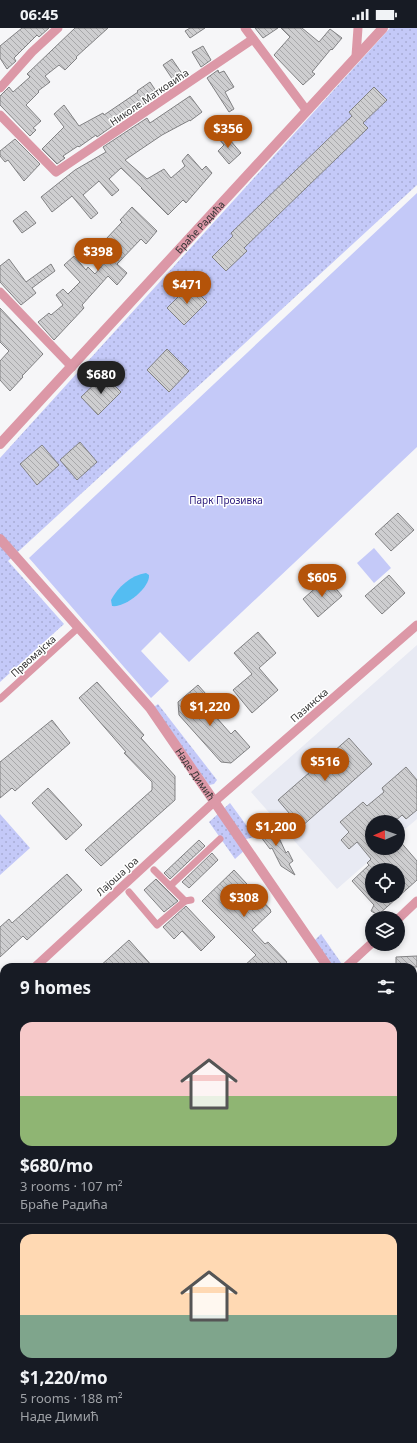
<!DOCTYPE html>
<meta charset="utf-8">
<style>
body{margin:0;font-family:"Noto Sans",sans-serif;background:#242831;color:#f1f3f6;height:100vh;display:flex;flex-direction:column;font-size:15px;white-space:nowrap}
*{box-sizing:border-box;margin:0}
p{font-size:13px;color:#9ea1a6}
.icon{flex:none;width:22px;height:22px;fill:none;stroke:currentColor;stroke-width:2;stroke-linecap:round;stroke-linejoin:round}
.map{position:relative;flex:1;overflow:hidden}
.details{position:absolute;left:0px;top:935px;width:417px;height:480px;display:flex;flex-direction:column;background:#171b24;border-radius:12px 12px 0 0;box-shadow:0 2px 6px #0003}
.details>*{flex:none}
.needle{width:26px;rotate:268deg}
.fabs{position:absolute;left:365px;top:787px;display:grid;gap:8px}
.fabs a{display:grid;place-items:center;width:40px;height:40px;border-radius:50%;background:#171b24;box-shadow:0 2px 6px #0003;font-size:20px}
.price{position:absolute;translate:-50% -34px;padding:0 9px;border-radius:14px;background:#b45309;color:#fff;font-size:13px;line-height:26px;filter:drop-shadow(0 1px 2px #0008)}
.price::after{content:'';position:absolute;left:50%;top:24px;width:12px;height:9px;margin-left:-6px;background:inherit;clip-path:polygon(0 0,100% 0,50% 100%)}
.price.on{background:#222;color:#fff}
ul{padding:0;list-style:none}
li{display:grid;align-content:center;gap:8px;height:212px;padding:0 20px}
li+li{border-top:1px solid #363941}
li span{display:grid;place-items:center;height:124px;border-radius:12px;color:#555}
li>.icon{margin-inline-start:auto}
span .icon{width:72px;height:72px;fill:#fffc;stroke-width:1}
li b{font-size:17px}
h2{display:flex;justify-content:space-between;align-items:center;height:48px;padding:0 20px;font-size:17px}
.status{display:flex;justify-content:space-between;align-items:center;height:28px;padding:0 20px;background:#171b24;direction:ltr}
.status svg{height:11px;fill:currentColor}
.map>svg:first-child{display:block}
</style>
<div class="status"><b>06:45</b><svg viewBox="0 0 49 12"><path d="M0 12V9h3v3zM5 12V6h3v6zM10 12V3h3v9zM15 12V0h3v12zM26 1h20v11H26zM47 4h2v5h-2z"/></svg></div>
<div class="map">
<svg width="417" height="1415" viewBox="0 0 417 1415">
<defs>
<pattern id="grass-dots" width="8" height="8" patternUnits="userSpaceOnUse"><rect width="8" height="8" fill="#c4c9f8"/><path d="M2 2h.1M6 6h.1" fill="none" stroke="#a9add5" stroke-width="1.8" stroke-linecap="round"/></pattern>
<pattern id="building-back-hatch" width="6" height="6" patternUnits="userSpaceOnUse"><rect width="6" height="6" fill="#ceced0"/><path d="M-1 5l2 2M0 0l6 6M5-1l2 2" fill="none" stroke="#a8a8aa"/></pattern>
</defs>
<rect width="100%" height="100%" fill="#f6f6f8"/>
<!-- built -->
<polygon fill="#e8eaf3" points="417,617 417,791 398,807 398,794 372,794 372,820 384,820 337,861 251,764"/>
<!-- grass -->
<g fill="url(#grass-dots)">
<polygon points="390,0 417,0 417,157 8,533 64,596 0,654 0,430"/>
<polygon points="158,676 217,752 214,756 209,757 154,679"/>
<polygon points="230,775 255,809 242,812 247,820 235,831 209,794"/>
<polygon points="0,786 30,820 0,847"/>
<polygon points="321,906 344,939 328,939 312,915"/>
<polygon points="413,1060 417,1066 417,1101 413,1095"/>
<polygon points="417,1110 417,1165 413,1169 413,1113"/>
</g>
<!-- green -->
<g fill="#c4c9f8">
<polygon points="417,165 417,419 189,634 160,604 141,623 169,653 151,670 29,530"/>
<polygon points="374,520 391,540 374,555 357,535"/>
</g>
<!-- water -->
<path fill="#54bdf2" d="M146,545L149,547C150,560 125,580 112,578L111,572C118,559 131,547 146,545Z"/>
<!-- building -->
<g fill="url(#building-back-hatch)" stroke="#818183" fill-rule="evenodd">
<polygon points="22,0 49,0 39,9 37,7 14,30 16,33 7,41 0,30 0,18"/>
<polygon points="75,0 108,0 76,29 77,30 65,42 59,37 45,48 50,54 38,63 39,64 26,77 41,93 33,100 36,102 30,108 0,77 0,68 9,59 13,64 30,49 27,46"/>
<polygon points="190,0 205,0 190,10 185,3"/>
<polygon points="255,0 278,0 263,10"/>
<polygon points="281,0 302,0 319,14 330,1 342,10 332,22 331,21 312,44 315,46 303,57 274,27 290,9"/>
<polygon points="203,18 211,32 201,39 192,24"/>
<polygon points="172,31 185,50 175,55 163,37"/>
<polygon points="218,42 219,45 224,43 234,59 225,64 234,81 229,84 207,50"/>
<polygon points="150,54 158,66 97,109 96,107 79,119 78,118 63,128 65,130 57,136 42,121 64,99 54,86 64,77 79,98 103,85 104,87 138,64 137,63"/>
<polygon points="374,59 387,72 363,95 368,100 244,220 247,223 226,243 212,229 233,208 231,205 352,88 349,84"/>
<polygon points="190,68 202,84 190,93 190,92 162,107 125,132 147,151 164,141 171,150 185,138 182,133 188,126 202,142 206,138 212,145 186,175 183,172 168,187 141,160 142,160 121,140 109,151 119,162 112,168 99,153 83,167 98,185 91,191 72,168 52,184 41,169 75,142 106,124 103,119 147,90 150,95"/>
<polygon points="224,105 241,125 229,136 218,123 224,117 218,110"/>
<polygon points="15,111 40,136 24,153 8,132 5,134 0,128 0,123"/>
<polygon points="132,179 157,203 146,216 141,211 117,236 127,245 117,257 108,248 82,277 84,280 54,312 38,294 49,285 51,287 63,277 56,267 63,261 68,266 80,254 64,237 74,228 86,242 88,239 95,246 116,221 106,211 122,194 120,192"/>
<polygon points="26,183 36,195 22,205 13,193"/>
<polygon points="9,231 26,254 51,236 55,243 32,260 36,265 21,277 0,254 0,238"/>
<polygon points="190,257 207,274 184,297 167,280"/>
<polygon points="0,280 43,326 22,348 23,349 10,363 0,352 0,333 9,323 0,314"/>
<polygon points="167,321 189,343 169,364 147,342"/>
<polygon points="104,347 121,364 98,387 81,369"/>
<polygon points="80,414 97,434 77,452 60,432"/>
<polygon points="42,417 59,437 37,457 20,436"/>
<polygon points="398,485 414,502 391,523 375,506"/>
<polygon points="389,547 405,565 382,586 365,568"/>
<polygon points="327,550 342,568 318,589 303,571"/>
<polygon points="258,604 276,625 259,640 278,662 252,685 233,662 252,646 234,625"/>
<polygon points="97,654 144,707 141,710 175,748 175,772 101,838 85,822 152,762 152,754 124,725 126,724 79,670"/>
<polygon points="198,657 214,675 208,680 231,706 235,702 250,719 231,735 221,734 179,687 178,674"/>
<polygon points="52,692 70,715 15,763 12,760 0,770 0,734"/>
<polygon points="349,710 372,736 301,799 278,772"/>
<path d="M406,739L417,752V782L406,791L402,787L394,794H372V820H398V811L417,833V852L378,887L371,883L374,877L352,853L369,837L367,835L371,831L357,814L349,821L341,812L349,804L340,794L363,774L367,778L384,764L382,760ZM372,842H398V868H372Z"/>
<polygon points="48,760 82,797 66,812 32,775"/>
<polygon points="262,797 264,800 268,798 270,802 272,802 278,813 280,812 286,825 288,823 293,833 289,836 295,847 281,838 272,820 270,821 255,801"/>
<polygon points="199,812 205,818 170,851 164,845"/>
<polygon points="212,825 218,832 189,860 182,854"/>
<polygon points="234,842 270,881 271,884 252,902 265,916 268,914 287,934 282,939 243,939 256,927 202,873"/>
<polygon points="67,846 82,862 27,912 23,908 0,929 0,899 9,891 12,895"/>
<polygon points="156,851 178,873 164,884 144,862"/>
<polygon points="186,878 215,909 201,923 182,903 174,911 163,899"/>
<polygon points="129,912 153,939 99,939"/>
<polygon points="417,928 417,939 396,939 396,929"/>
</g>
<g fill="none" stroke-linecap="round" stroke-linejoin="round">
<!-- pedestrian -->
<g stroke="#dc98a7" stroke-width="7">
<polyline points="0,671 79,599"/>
<polyline points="154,842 185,873"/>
<polyline points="170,858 220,811"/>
<polyline points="129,864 157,897 185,873 191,872"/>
</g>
<!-- minor -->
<g stroke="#dc98a7" stroke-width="9">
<polyline points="245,0 307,83"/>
<polyline points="356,28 358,0"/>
<polyline points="0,60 32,24 58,0"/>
<polyline points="0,87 56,144 253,11"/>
<polyline points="0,264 72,339"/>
<polyline points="398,891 417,873"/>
<polyline points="35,939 215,773 417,597"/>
<polyline points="346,939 372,915"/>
<polyline points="0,972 4,968"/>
<polyline points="413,1273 417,1278"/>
<polyline points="0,1348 4,1352"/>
<polyline points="55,1411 59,1415"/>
<polyline points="273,1411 276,1415"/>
</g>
<!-- tertiary -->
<g stroke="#dc98a7" stroke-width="10">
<path id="s1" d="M0,416L383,0"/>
<path id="s2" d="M0,511L150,680L328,939"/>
<polyline points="413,1060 417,1066"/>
<polyline points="0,1070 4,1075"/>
<polyline points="0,1216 4,1212"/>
</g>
<!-- secondary -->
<g stroke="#c96880" stroke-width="10">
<polyline points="413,1169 417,1165"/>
<polyline points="143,1415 147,1411"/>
</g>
</g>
<g text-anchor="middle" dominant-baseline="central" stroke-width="3" stroke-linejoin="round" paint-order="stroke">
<!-- street labels -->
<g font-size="10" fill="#343434" stroke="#fff">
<text transform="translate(149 69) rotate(-34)">Николе Матковића</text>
<text stroke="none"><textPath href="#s1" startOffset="295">Браће Радића</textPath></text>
<text transform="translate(33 628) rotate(-42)">Првомајска</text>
<text transform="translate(309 677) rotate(-41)">Пазинска</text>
<text stroke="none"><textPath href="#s2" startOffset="306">Наде Димић</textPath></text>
<text transform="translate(117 848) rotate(-42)">Лајоша Јоа</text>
</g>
<!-- park labels -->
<g font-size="10" fill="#2b1b7c" stroke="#fff">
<text x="226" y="472">Парк Прозивка</text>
</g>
</g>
</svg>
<div class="fabs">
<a><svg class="needle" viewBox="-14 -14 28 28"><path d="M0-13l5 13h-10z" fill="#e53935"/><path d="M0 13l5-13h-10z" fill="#9ea1a6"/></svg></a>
<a><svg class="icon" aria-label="locate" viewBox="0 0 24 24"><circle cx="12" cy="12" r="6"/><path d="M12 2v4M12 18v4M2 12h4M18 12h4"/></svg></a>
<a><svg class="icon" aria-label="layers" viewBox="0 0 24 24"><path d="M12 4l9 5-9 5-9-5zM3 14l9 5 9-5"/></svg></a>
</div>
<b class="price" style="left:228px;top:121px">$356</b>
<b class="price" style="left:98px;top:244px">$398</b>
<b class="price" style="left:187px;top:277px">$471</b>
<b class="price on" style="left:101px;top:367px">$680</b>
<b class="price" style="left:322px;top:570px">$605</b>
<b class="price" style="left:210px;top:699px">$1,220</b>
<b class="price" style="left:325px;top:754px">$516</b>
<b class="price" style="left:276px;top:819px">$1,200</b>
<b class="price" style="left:244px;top:890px">$308</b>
<section class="details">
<h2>9 homes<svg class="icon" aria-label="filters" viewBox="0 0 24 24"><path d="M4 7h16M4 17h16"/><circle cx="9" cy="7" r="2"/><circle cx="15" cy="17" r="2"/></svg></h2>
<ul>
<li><span style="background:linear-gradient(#f6c9c9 60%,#8fb573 0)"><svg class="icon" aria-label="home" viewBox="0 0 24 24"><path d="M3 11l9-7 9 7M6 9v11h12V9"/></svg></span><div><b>$680/mo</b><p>3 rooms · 107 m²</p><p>Браће Радића</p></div></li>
<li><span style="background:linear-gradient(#ffd9b3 65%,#7fa58c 0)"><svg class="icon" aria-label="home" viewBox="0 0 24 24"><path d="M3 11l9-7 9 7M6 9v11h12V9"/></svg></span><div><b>$1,220/mo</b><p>5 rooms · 188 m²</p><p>Наде Димић</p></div></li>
</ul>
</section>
</div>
